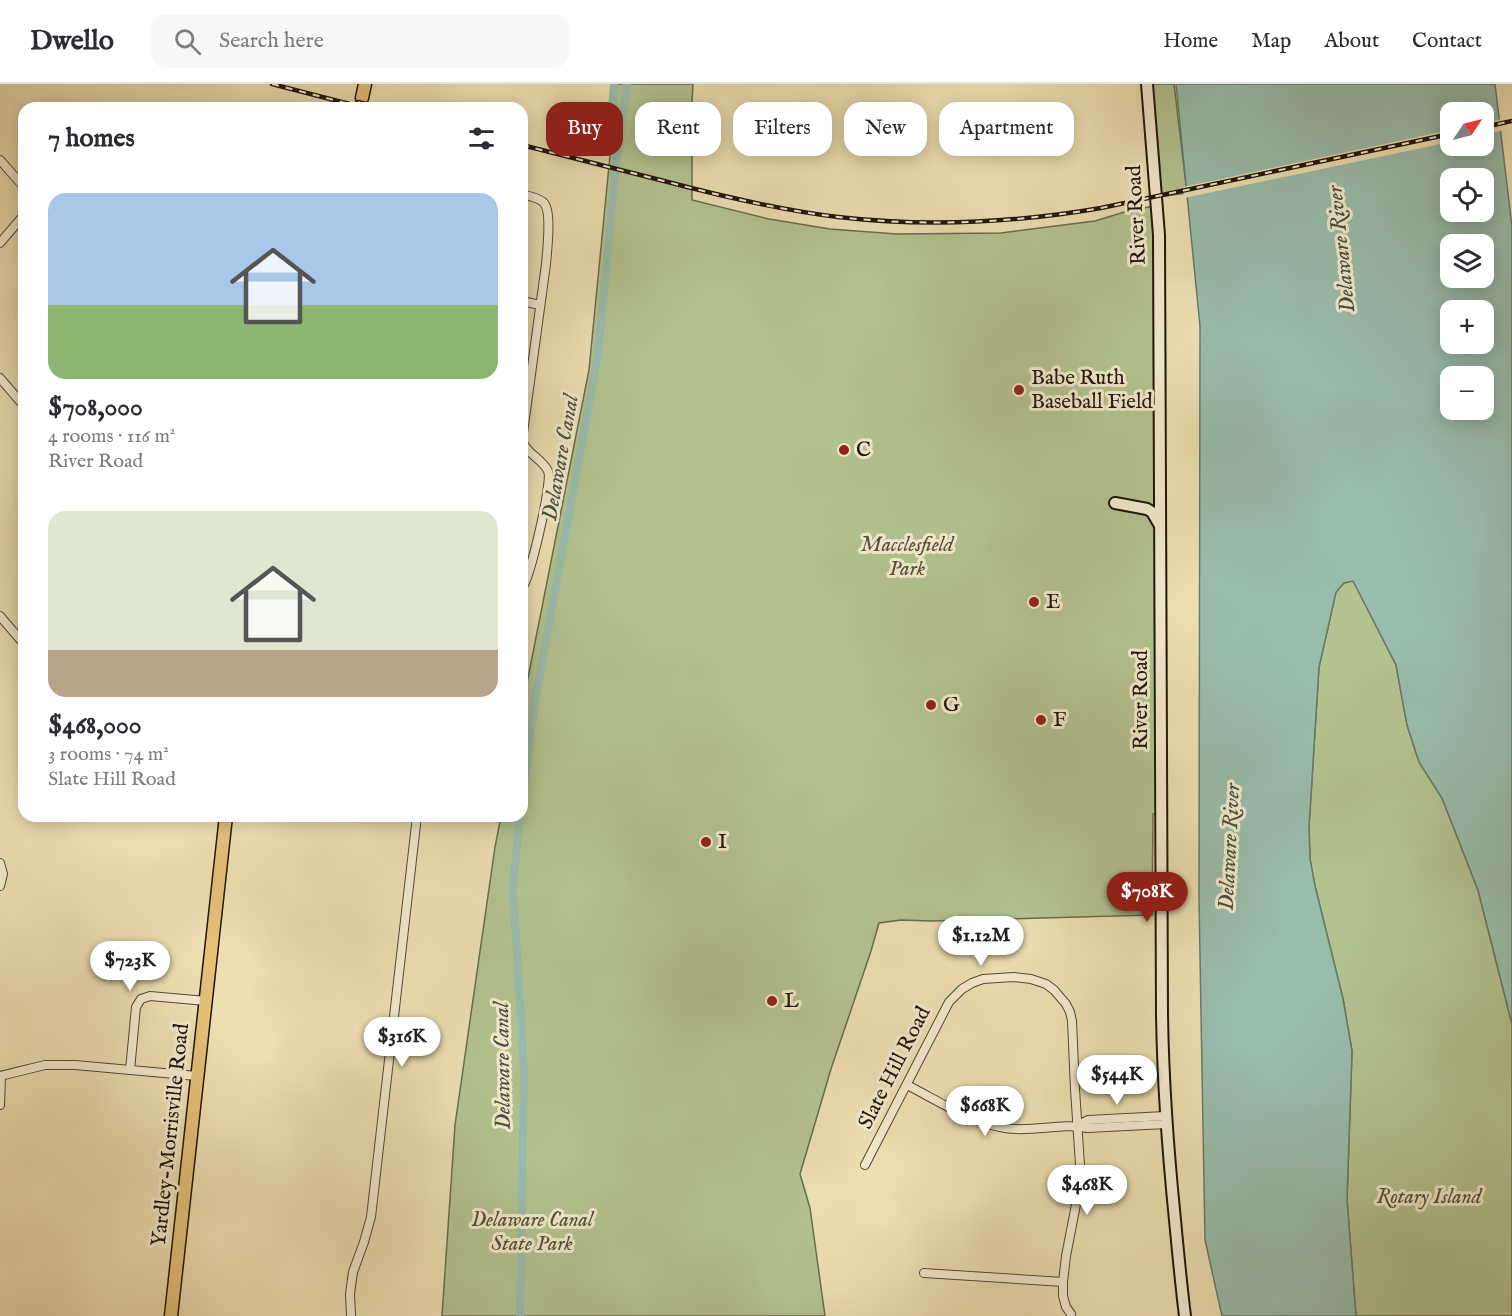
<!DOCTYPE html>
<meta charset="utf-8">
<style>
body{margin:0;font-family:"IM FELL English",serif;background:#f7f7f7;color:#2b2b33;height:100vh;display:flex;flex-direction:column;font-size:22px;white-space:nowrap}
*{box-sizing:border-box;margin:0}
p{font-size:20px;color:#7c7c81}
.icon{flex:none;width:33px;height:33px;fill:none;stroke:currentColor;stroke-width:2;stroke-linecap:round;stroke-linejoin:round}
.map{position:relative;flex:1;overflow:hidden}
.sheet{position:absolute;left:18px;top:18px;width:510px;height:720px;display:flex;flex-direction:column;background:#fff;border-radius:18px;box-shadow:0 3px 15px #0003}
.sheet>*{flex:none}
.guide{position:absolute;left:546px;top:18px;width:570px;height:54px;display:flex;gap:12px}
.needle{width:39px;rotate:55deg}
.tools{position:absolute;left:1440px;top:18px;display:grid;gap:12px}
.tools a{display:grid;place-items:center;width:54px;height:54px;border-radius:12px;background:#fff;box-shadow:0 3px 15px #0003;font-size:30px}
.price{position:absolute;translate:-50% -51px;padding:0 14px;border-radius:21px;background:#fff;color:#222;font-size:20px;line-height:39px;filter:drop-shadow(0 2px 3px #0008)}
.price::after{content:'';position:absolute;left:50%;top:36px;width:18px;height:14px;margin-left:-9px;background:inherit;clip-path:polygon(0 0,100% 0,50% 100%)}
.price.active{background:#8f2418;color:#fff}
ul{padding:0;list-style:none}
li{display:grid;align-content:center;gap:12px;height:318px;padding:0 30px}
li span{display:grid;place-items:center;height:186px;border-radius:18px;color:#555}
li>.icon{margin-inline-start:auto}
span .icon{width:108px;height:108px;fill:#fffc;stroke-width:1}
li b{font-size:26px}
h2{display:flex;justify-content:space-between;align-items:center;height:72px;padding:0 30px;font-size:26px}
.chip{padding:0 21px;border-radius:18px;background:#fff;box-shadow:0 3px 15px #0003;font-size:21px;line-height:54px}
.chip.active{background:#8f2418;color:#fff}
header{display:flex;align-items:center;gap:36px;box-sizing:border-box;height:84px;padding:0 30px;background:#fff;border-bottom:2px solid #e1e1e2}
header strong{font-size:28px}
nav{display:flex;gap:33px;margin-inline-start:auto;font-size:21px}
.search{width:420px;height:54px;background:#f7f7f7;display:flex;align-items:center;gap:15px;box-sizing:border-box;padding:0 21px;border-radius:18px;color:#7c7c81;font-size:22px}
.map>svg:first-child{display:block}
</style>
<header>
<strong>Dwello</strong>
<div class="search"><svg class="icon" aria-label="search" viewBox="0 0 24 24"><circle cx="10" cy="10" r="6"/><path d="M15 15l6 6"/></svg>Search here</div>
<nav><a>Home</a><a>Map</a><a>About</a><a>Contact</a></nav>
</header>
<div class="map">
<svg width="1512" height="1232" viewBox="0 0 1512 1232">
<rect width="100%" height="100%" fill="#eddfb2"/>
<filter id="stains"><feTurbulence type="fractalNoise" baseFrequency=".00333" numOctaves="4"/><feColorMatrix values="0 0 0 0 .2 0 0 0 0 .09 0 0 0 0 .02 0 0 0 .5 -.17"/></filter>
<radialGradient id="worn" r=".72"><stop offset=".6" stop-color="#630" stop-opacity="0"/><stop offset="1" stop-color="#630" stop-opacity=".3"/></radialGradient>
<!-- green -->
<g fill="#b3c390" stroke="#686c4e" stroke-width="1.5">
<polygon points="617,0 693,0 692,17 692,116 769,135 830,145 897,150 1001,149 1095,137 1131,126 1155,122 1156,366 1154,373 1154,441 1156,443 1157,730 1153,730 1152,831 931,837 901,836 879,839 871,867 831,985 800,1090 810,1124 825,1232 442,1232 455,1041 495,763 501,732 522,732 522,624 589,286"/>
<polygon points="1147,0 1174,0 1187,109 1157,113"/>
<polygon points="1353,496 1396,581 1407,641 1419,678 1442,714 1478,806 1512,940 1512,1232 1356,1232 1347,1116 1352,967 1343,915 1315,802 1310,775 1309,743 1319,583 1336,508 1344,499"/>
</g>
<!-- water -->
<path fill="#99bdac" stroke="#677a6c" stroke-width="1.5" fill-rule="evenodd" d="M1176,0H1495L1512,143V940L1478,806L1442,714L1419,678L1407,641L1396,581L1353,497L1344,499L1336,508L1319,583L1309,743L1310,775L1315,802L1343,915L1352,967L1347,1116L1356,1232H1222L1205,1156L1199,815L1200,242ZM1450,28H1484V62H1450ZM1450,94H1484V128H1450ZM1450,160H1484V194H1450ZM1450,226H1484V260H1450ZM1450,292H1484V326H1450Z"/>
<!-- pier -->
<g fill="#eddfb2">
<polygon points="1502,35 1504,46 1484,51 1484,39"/>
<polygon points="1450,46 1450,58 1184,114 1183,103"/>
</g>
<g fill="none" stroke-linecap="round" stroke-linejoin="round">
<!-- canal -->
<g stroke="#99bdac" stroke-width="8">
<polyline points="614,0 612,26 620,37"/>
<polyline points="522,715 536,611 598,270 620,37 624,24 627,0"/>
<polyline points="520,1232 524,987 513,802 520,732"/>
</g>
<!-- primary-tunnel -->
<polyline stroke="#c3b791" stroke-width="12" stroke-dasharray="12 6" stroke-linecap="butt" points="359,24 362,14"/>
<!-- street casing -->
<g stroke="#514835" stroke-width="10">
<g id="street">
<polyline points="0,76 24,103"/>
<path d="M522,110C528,112 540,114 544,119C552,128 547,168 546,180L522,356"/>
<polyline points="0,159 24,131"/>
<polyline points="522,217 540,221"/>
<polyline points="0,294 24,322"/>
<path d="M522,356C526,370 542,374 548,387C553,397 530,495 522,504"/>
<polyline points="0,532 24,560"/>
<polyline points="0,779 3,790 0,802"/>
<polyline points="130,986 136,923 141,915 150,912 206,917"/>
<polyline points="0,992 45,981 75,981 197,992"/>
<path d="M907,1001C937,1016 971,1039 1005,1044C1032,1049 1061,1038 1088,1044L1166,1040"/>
<polyline points="0,1021 1,992"/>
<polyline points="1077,1042 1088,1036 1165,1032"/>
<polyline points="865,1081 949,918 962,905 972,899 983,895 1014,893 1031,895 1046,900 1054,906 1066,920 1070,928 1072,937 1075,1005 1080,1081 1080,1100 1066,1172 1063,1198 1063,1212 1066,1223 1071,1230"/>
<polyline points="924,1189 1063,1198"/>
<polyline points="351,1232 350,1210 353,1188 364,1158 371,1133 417,732"/>
</g>
</g>
<!-- secondary casing -->
<g stroke="#1d150b" stroke-width="14">
<g id="secondary">
<path d="M1147,0L1159,151L1162,930C1163,999 1168,1067 1175,1136C1178,1168 1181,1200 1185,1232"/>
<polyline points="1115,419 1147,425 1152,428 1159,440"/>
</g>
</g>
<!-- primary casing -->
<g stroke="#1d150b" stroke-width="15">
<g id="primary">
<polyline points="362,14 365,0"/>
<polyline points="171,1232 226,732"/>
</g>
</g>
<!-- street -->
<use href="#street" stroke="#f3eacd" stroke-width="8"/>
<!-- secondary -->
<use href="#secondary" stroke="#f3eacd" stroke-width="10"/>
<!-- primary -->
<use href="#primary" stroke="#e6c079" stroke-width="12"/>
<!-- rail casing -->
<g stroke="#1d150b" stroke-width="4.5">
<g id="rail">
<polyline points="272,0 365,24"/>
<polyline points="358,18 382,24"/>
<polyline points="1484,43 1512,37"/>
<path d="M522,61C569,73 616,85 664,97C721,112 779,126 838,133C926,143 1014,139 1101,124L1450,50"/>
</g>
</g>
<!-- rail -->
<use href="#rail" stroke="#f3eacd" stroke-width="2" stroke-dasharray="7" stroke-linecap="butt"/>
</g>
<!-- markers -->
<g fill="#8f2418" stroke="#f3eacd" stroke-width="2">
<circle cx="1019" cy="306" r="6"/>
<circle cx="844" cy="366" r="6"/>
<circle cx="1034" cy="518" r="6"/>
<circle cx="931" cy="621" r="6"/>
<circle cx="1041" cy="636" r="6"/>
<circle cx="706" cy="758" r="6"/>
<circle cx="772" cy="917" r="6"/>
</g>
<g text-anchor="middle" dominant-baseline="central" stroke-width="6" stroke-linejoin="round" paint-order="stroke">
<!-- street labels -->
<g font-size="21" fill="#1d150b" stroke="#f3eacd">
<text transform="translate(1137 131) rotate(-93)">River Road</text>
<text transform="translate(1141 616) rotate(-90)">River Road</text>
<text transform="translate(895 984) rotate(-63)">Slate Hill Road</text>
<text transform="translate(171 1051) rotate(-84)">Yardley-Morrisville Road</text>
</g>
<!-- poi labels -->
<g font-size="21" fill="#1d150b" stroke="#f3eacd" text-anchor="start">
<text x="1031" y="294">Babe Ruth<tspan x="1031" dy="24">Baseball Field</tspan></text>
<text x="856" y="366">C</text>
<text x="1046" y="518">E</text>
<text x="943" y="621">G</text>
<text x="1053" y="636">F</text>
<text x="718" y="758">I</text>
<text x="784" y="917">L</text>
</g>
<!-- park labels -->
<g font-size="21" font-style="italic" fill="#52523a" stroke="#f3eacd">
<text x="907" y="461">Macclesfield<tspan x="907" dy="24">Park</tspan></text>
<text x="1429" y="1113">Rotary Island</text>
<text x="532" y="1136">Delaware Canal<tspan x="532" dy="24">State Park</tspan></text>
</g>
<!-- water labels -->
<g font-size="22" font-style="italic" fill="#485043" stroke="#f3eacd">
<text transform="translate(1342 165) rotate(-96)">Delaware River</text>
<text transform="translate(561 374) rotate(-80)">Delaware Canal</text>
<text transform="translate(1230 763) rotate(-87)">Delaware River</text>
<text transform="translate(503 982) rotate(-91)">Delaware Canal</text>
</g>
</g>
<rect width="100%" height="100%" filter="url(#stains)"/>
<rect width="100%" height="100%" fill="url(#worn)"/>
</svg>
<div class="tools">
<a><svg class="needle" viewBox="-14 -14 28 28"><path d="M0-13l5 13h-10z" fill="#e53935"/><path d="M0 13l5-13h-10z" fill="#7c7c81"/></svg></a>
<a><svg class="icon" aria-label="locate" viewBox="0 0 24 24"><circle cx="12" cy="12" r="6"/><path d="M12 2v4M12 18v4M2 12h4M18 12h4"/></svg></a>
<a><svg class="icon" aria-label="layers" viewBox="0 0 24 24"><path d="M12 4l9 5-9 5-9-5zM3 14l9 5 9-5"/></svg></a>
<a>+</a>
<a>−</a>
</div>
<b class="price active" style="left:1147px;top:839px">$708K</b>
<b class="price" style="left:981px;top:883px">$1.12M</b>
<b class="price" style="left:130px;top:908px">$723K</b>
<b class="price" style="left:402px;top:984px">$316K</b>
<b class="price" style="left:1117px;top:1022px">$544K</b>
<b class="price" style="left:985px;top:1053px">$668K</b>
<b class="price" style="left:1087px;top:1132px">$468K</b>
<div class="guide">
<a class="chip active">Buy</a>
<a class="chip">Rent</a>
<a class="chip">Filters</a>
<a class="chip">New</a>
<a class="chip">Apartment</a>
</div>
<section class="sheet">
<h2>7 homes<svg class="icon" aria-label="filters" viewBox="0 0 24 24"><path d="M4 7h16M4 17h16"/><circle cx="9" cy="7" r="2"/><circle cx="15" cy="17" r="2"/></svg></h2>
<ul>
<li><span style="background:linear-gradient(#a9c7e8 60%,#8fb573 0)"><svg class="icon" aria-label="home" viewBox="0 0 24 24"><path d="M3 11l9-7 9 7M6 9v11h12V9"/></svg></span><div><b>$708,000</b><p>4 rooms · 116 m²</p><p>River Road</p></div></li>
<li><span style="background:linear-gradient(#dfe7d0 75%,#b9a48a 0)"><svg class="icon" aria-label="home" viewBox="0 0 24 24"><path d="M3 11l9-7 9 7M6 9v11h12V9"/></svg></span><div><b>$468,000</b><p>3 rooms · 74 m²</p><p>Slate Hill Road</p></div></li>
</ul>
</section>
</div>
